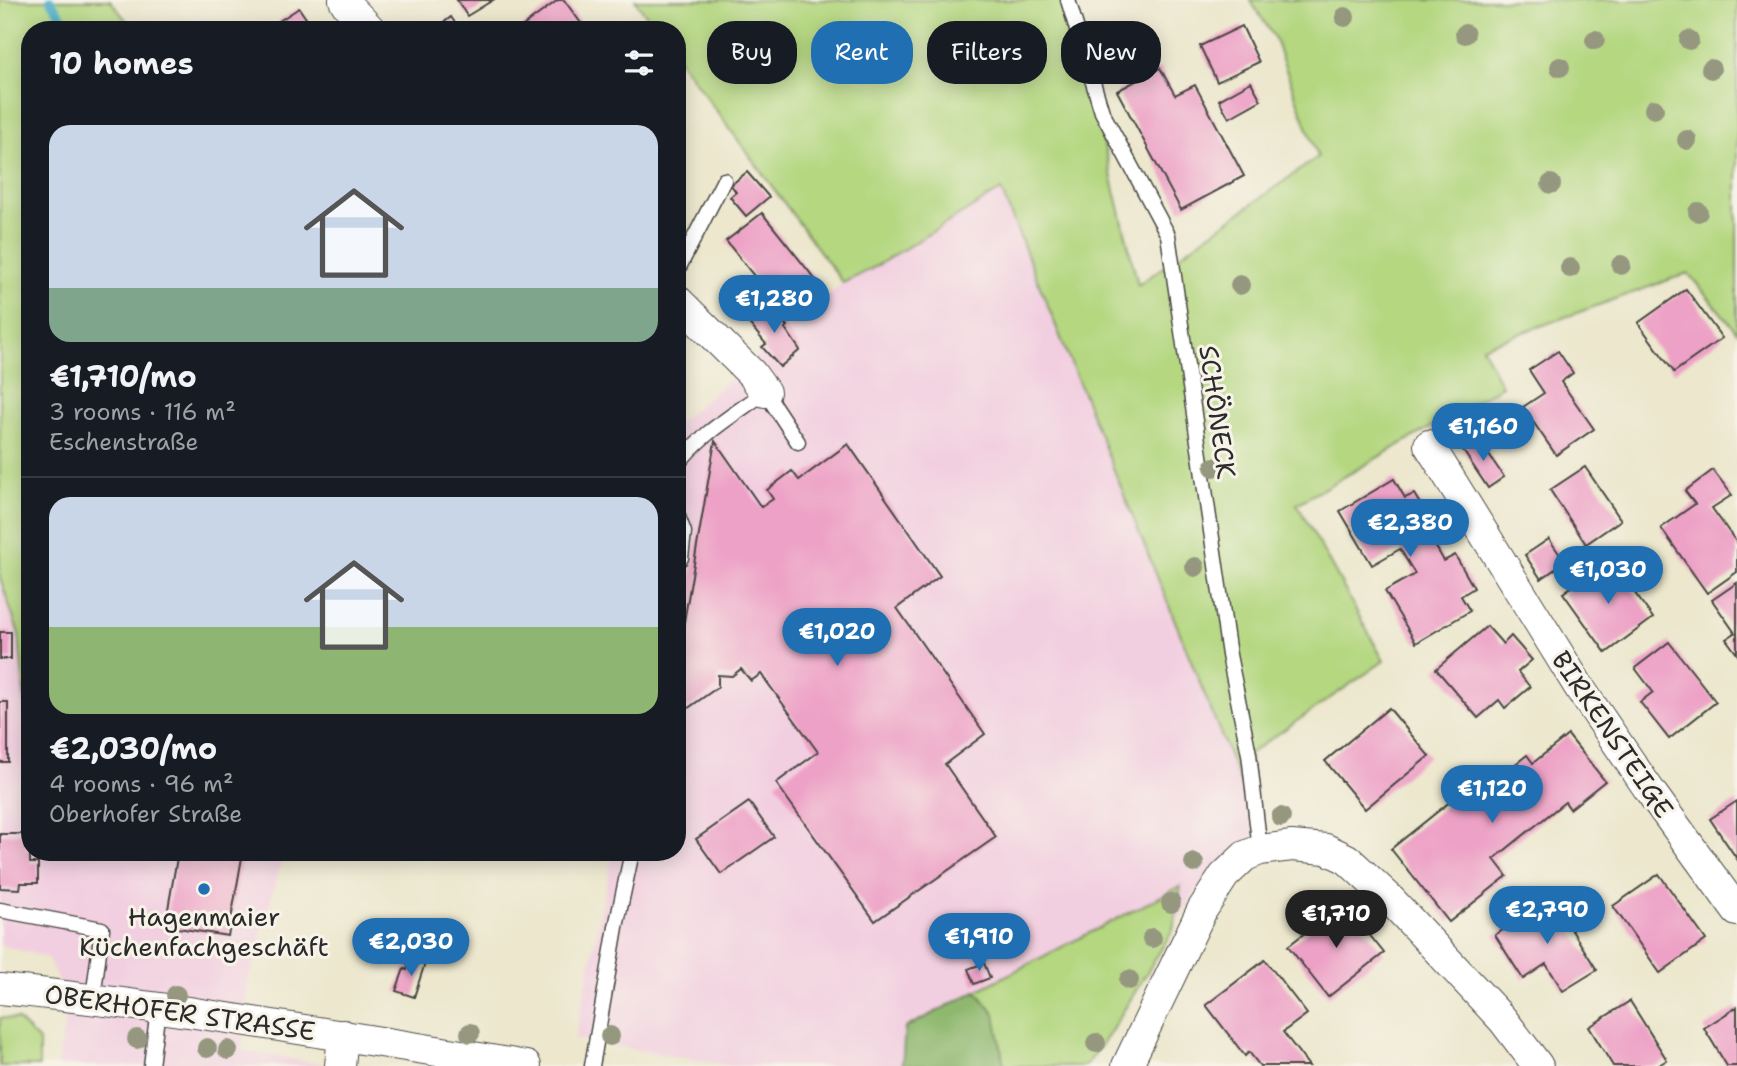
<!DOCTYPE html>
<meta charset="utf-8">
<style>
body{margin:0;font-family:"Shantell Sans",sans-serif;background:#242831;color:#f1f3f6;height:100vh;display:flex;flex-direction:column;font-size:26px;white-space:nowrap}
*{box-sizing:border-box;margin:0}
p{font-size:23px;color:#9ea1a6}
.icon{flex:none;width:38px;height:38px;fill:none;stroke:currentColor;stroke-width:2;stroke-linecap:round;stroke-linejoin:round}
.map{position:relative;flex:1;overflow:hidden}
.drawer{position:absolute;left:21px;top:21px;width:665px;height:840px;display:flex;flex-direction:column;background:#171b24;border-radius:28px;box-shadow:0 4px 18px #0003}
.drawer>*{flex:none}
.banner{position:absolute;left:707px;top:21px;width:665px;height:63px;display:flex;gap:14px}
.price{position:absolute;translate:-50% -60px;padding:0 16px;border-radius:24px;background:#1f6fb2;color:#fff;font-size:23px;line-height:46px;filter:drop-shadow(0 2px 4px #0008)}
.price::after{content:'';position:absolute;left:50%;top:42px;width:21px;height:16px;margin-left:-10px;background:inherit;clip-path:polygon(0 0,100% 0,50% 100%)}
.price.selected{background:#222;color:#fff}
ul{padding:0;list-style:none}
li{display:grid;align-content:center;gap:14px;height:371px;padding:0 28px}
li+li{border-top:2px solid #363941}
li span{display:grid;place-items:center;height:217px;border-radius:21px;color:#555}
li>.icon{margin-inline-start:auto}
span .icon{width:126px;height:126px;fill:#fffc;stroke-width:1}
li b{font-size:30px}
h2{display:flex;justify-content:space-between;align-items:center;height:84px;padding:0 28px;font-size:30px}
.pill{padding:0 24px;border-radius:28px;background:#171b24;box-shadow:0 4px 18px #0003;font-size:24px;line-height:63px}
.pill.selected{background:#1f6fb2;color:#fff}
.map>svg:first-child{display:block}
</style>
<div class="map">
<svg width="1737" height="1066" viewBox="0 0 1737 1066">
<rect width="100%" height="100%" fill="#f7f3e8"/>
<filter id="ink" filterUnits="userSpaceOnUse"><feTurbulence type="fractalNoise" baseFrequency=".0143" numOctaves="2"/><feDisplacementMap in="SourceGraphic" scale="14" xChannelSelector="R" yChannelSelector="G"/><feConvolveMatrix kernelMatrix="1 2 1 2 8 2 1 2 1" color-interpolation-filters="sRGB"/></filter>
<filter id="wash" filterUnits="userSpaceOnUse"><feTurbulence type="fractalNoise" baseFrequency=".00686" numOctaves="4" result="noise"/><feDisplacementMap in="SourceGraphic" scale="28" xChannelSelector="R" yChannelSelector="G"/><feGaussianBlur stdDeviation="1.57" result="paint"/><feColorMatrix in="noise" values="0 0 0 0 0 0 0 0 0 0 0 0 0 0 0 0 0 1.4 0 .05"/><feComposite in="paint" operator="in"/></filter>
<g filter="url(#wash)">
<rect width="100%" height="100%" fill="#ece7cd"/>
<!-- built -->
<g fill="#f2cfe0">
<polygon points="1001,189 1259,829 1224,862 1192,897 1108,1036 1088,1063 1084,1066 732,1066 575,1039 613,852 677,852 677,424 843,283 871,269"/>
<polygon points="0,578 19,634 30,764 30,852 284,852 248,982 242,1051 334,1066 57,1066 68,1003 48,958 0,945"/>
</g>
<!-- green -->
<g fill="#b4d780" stroke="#708156" stroke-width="2">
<polygon points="0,0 110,0 134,30 30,30 30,763 19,634 0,578"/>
<polygon points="635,0 1087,0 1070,6 1138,285 1318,157 1274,37 1250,0 1737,0 1737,332 1688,273 1482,347 1502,386 1297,504 1384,661 1249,754 1259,829 1001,190 871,269 843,283 677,57 677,30 657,30"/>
<polygon points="1181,886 1173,930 1108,1036 1088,1063 1084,1066 1004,1066 995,1014 976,991"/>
<polygon points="0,1018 17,1019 39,1041 39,1066 0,1066"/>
</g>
<!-- forest -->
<polygon fill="#8fb86e" stroke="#5d724c" stroke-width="2" points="976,991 995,1014 1004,1066 902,1066 905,1028"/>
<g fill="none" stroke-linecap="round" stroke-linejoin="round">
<!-- stream -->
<polyline stroke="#45abc5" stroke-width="9" points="50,0 71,30"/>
</g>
<g id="blocks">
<!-- building -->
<g fill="#eda1c6">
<polygon points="457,0 493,0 467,16"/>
<polygon points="558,0 564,0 586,30 526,30 523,26"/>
<polygon points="299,8 314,30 284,30 279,21"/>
<polygon points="451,17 460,30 434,30"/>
<polygon points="1242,26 1259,62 1217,82 1200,46"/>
<polygon points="1160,68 1175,95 1195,85 1244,176 1181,210 1117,91"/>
<polygon points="1251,82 1261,100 1229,118 1219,100"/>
<polygon points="747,172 769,197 746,216 730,197 736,192 731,185"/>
<polygon points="762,213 819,284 783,312 726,241"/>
<polygon points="1686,289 1722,338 1674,372 1638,323"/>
<polygon points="768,304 787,326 785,328 800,350 780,367 762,347 766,344 747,321"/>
<polygon points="1558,351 1573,373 1561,382 1594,429 1556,455 1523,407 1544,393 1529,370"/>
<polygon points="1478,439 1504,477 1488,488 1462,449"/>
<polygon points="715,441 761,507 773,499 767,490 792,471 799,480 848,444 940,576 897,608 985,734 945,764 996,837 875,921 776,783 818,752 761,674 751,681 741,669 732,676 718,675 718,687 677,716 677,663"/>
<polygon points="1585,467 1621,520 1586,544 1550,490"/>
<polygon points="1713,470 1732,495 1712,508 1737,543 1737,572 1707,593 1661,528 1695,504 1685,491"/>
<polygon points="1394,479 1405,498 1414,494 1432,524 1425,528 1444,561 1455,555 1474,588 1461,596 1470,611 1416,643 1385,591 1415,574 1400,549 1372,565 1340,511"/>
<polygon points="1549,539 1565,562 1541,579 1525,555"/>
<polygon points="1610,559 1653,618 1606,653 1563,593"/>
<polygon points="1737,583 1737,654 1726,639 1735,633 1712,600"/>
<polygon points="1487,626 1503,644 1511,636 1532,660 1518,672 1530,687 1505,708 1499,700 1478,718 1436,669"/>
<rect x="0" y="632" width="11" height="27"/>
<polygon points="1669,642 1716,702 1669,739 1640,702 1653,692 1635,668"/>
<rect x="0" y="702" width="8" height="60"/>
<polygon points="1389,708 1429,756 1365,809 1325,761"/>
<polygon points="1568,735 1605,781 1570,809 1565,802 1494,859 1507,876 1449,922 1391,849 1486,773 1493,782 1527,755 1533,763"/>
<polygon points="1737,801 1737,859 1710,819"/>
<polygon points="749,802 774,837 721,874 696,839"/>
<polygon points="0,834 26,834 25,849 30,849 30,863 38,863 38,883 21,883 20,889 0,888"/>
<polygon points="178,852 243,852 228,936 165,926"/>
<polygon points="1659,874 1706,940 1660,973 1613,906"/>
<polygon points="1552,899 1597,970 1563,991 1546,964 1523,979 1495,935"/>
<polygon points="1344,903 1384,953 1328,997 1288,946"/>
<polygon points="411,959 425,963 414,997 396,991 404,969 407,970"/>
<polygon points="1265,960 1307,1014 1283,1032 1309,1066 1260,1066 1249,1052 1245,1056 1206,1005"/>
<polygon points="984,963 990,978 974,984 968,969"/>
<polygon points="1630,1001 1667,1060 1657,1066 1613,1066 1589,1027"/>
<polygon points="1737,1007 1737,1066 1727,1066 1704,1028"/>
</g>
</g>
</g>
<g filter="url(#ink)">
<use href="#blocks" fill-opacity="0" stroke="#484743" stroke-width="2"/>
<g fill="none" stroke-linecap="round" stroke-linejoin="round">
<!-- lane casing -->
<g stroke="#484743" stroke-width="17">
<g id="lane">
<polyline points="1068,0 1102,112 1168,235 1229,655 1249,754 1260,850"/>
<polyline points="677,271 724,180"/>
<path d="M677,465C699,435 735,414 765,392L798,442"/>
<polyline points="677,514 684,532 681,558"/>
<polyline points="0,910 102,929 93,998"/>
<polyline points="151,1066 158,1008"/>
<polyline points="592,1066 616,927 632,852"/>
</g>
</g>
<!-- street casing -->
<g stroke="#484743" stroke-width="32">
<g id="street">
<polyline points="344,0 347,5 371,30"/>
<polyline points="677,300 752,374 765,392"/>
<polyline points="1429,445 1581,690 1650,791 1737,911"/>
<path d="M0,989C66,995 130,1004 195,1013C306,1030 416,1047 526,1066"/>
<polyline points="340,1066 343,1035"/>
<polyline points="1127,1066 1202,910 1224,876 1245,856 1260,850 1292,846 1326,849 1347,859 1388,897 1503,1020 1538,1066"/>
</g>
</g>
<!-- lane -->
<use href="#lane" stroke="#fff" stroke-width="14"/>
<!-- street -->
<use href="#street" stroke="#fff" stroke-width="30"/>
</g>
<!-- trees -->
<g fill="#95977f">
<circle cx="1345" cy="17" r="10"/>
<circle cx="1465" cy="34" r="10"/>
<circle cx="1595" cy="40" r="10"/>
<circle cx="1689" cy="40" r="10"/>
<circle cx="1560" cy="67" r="10"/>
<circle cx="1711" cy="69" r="10"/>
<circle cx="1654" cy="109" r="10"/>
<circle cx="1687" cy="140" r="10"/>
<circle cx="1551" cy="184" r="10"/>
<circle cx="1698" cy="212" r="10"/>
<circle cx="1621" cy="265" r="10"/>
<circle cx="1570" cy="268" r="10"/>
<circle cx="1240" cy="285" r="10"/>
<circle cx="1214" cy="467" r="10"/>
<circle cx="1195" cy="567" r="10"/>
<circle cx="1281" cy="817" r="10"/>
<circle cx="1194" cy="863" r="10"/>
<circle cx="1171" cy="903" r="10"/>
<circle cx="1152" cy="938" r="10"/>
<circle cx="1129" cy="980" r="10"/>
<circle cx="176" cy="995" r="10"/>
<circle cx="470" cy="1033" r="10"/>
<circle cx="610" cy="1036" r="10"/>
<circle cx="137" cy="1039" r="10"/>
<circle cx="1096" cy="1043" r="10"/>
<circle cx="207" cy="1048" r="10"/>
<circle cx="228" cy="1050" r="10"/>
</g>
</g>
<!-- markers -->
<circle fill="#1f6fb2" stroke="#f7f3e8" stroke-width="2.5" cx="204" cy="889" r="7"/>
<g text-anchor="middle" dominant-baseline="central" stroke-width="6" stroke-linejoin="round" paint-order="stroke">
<!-- street labels -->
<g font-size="26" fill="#2b2b2b" stroke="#f7f3e8">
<text transform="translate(1218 412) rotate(82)">SCHÖNECK</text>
<text transform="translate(1613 734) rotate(56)">BIRKENSTEIGE</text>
<text transform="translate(180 1012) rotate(8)">OBERHOFER STRASSE</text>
</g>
<!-- poi labels -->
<g font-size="26" fill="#2b2b2b" stroke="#f7f3e8">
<text x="204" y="916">Hagenmaier<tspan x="204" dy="30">Küchenfachgeschäft</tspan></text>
</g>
</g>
</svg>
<b class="price" style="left:774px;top:335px">€1,280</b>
<b class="price" style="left:1483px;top:463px">€1,160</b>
<b class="price" style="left:1410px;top:559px">€2,380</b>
<b class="price" style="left:1608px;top:606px">€1,030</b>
<b class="price" style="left:837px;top:668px">€1,020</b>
<b class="price" style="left:1492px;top:825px">€1,120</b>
<b class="price" style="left:1547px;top:946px">€2,790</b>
<b class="price selected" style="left:1336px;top:950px">€1,710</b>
<b class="price" style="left:979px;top:973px">€1,910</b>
<b class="price" style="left:411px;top:978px">€2,030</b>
<div class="banner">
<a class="pill">Buy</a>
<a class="pill selected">Rent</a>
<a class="pill">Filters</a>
<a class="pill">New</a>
</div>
<section class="drawer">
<h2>10 homes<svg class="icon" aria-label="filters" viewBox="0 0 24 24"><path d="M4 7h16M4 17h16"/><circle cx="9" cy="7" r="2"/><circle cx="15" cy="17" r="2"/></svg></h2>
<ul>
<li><span style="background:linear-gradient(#c9d6e8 75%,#7fa58c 0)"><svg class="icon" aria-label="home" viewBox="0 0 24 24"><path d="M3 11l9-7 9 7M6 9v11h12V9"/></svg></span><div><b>€1,710/mo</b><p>3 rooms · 116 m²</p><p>Eschenstraße</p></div></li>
<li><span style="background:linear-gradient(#c9d6e8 60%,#8fb573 0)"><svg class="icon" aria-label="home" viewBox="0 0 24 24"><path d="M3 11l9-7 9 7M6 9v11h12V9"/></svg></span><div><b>€2,030/mo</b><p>4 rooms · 96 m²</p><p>Oberhofer Straße</p></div></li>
</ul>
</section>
</div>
